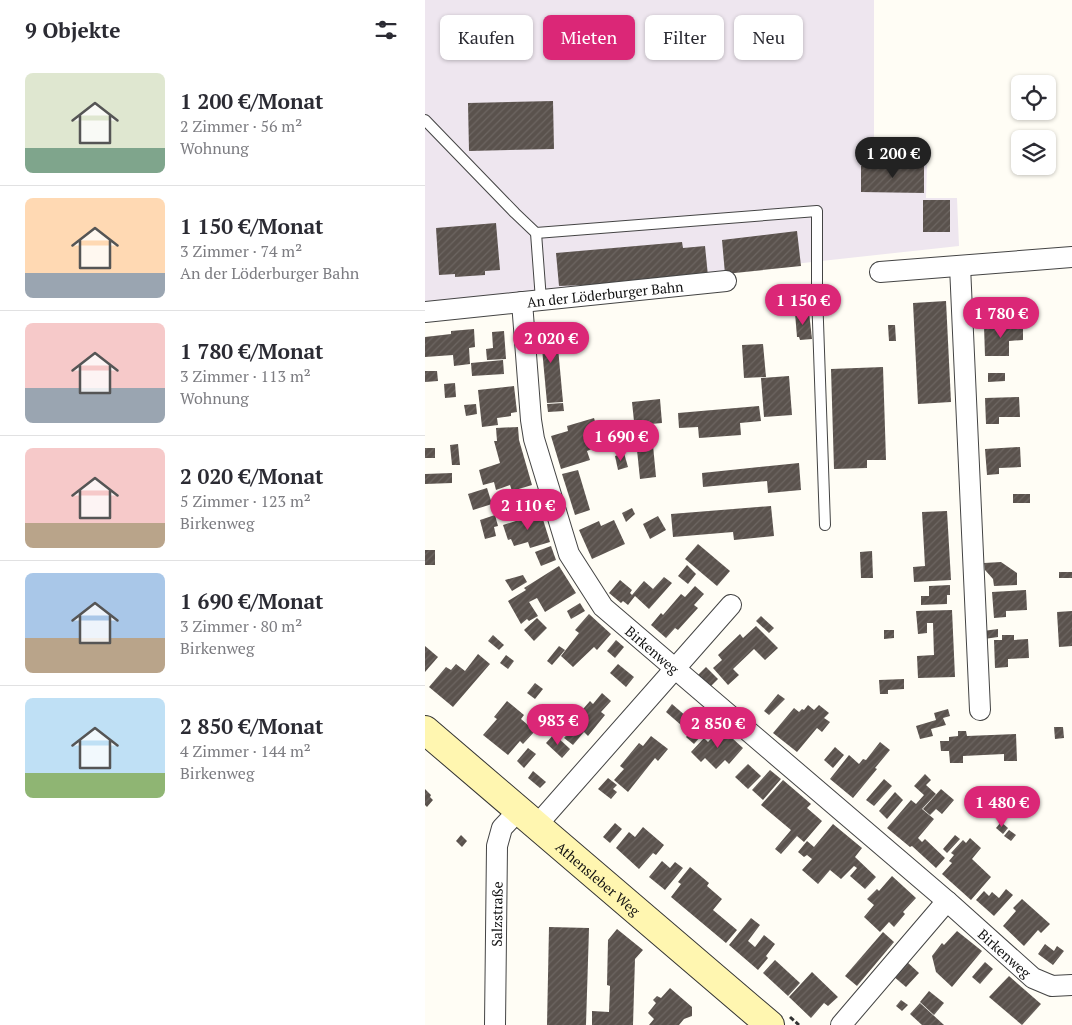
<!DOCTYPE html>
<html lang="de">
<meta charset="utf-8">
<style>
body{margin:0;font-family:"PT Serif",serif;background:#f2f2f3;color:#2b2b33;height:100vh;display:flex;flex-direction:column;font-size:19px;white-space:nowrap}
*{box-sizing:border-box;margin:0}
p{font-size:16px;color:#7c7c81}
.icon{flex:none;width:28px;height:28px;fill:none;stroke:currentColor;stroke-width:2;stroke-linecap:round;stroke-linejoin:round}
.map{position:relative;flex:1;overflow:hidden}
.details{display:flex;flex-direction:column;background:#fff;width:425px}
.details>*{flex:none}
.top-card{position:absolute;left:15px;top:15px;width:475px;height:45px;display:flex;gap:10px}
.controls{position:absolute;left:586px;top:75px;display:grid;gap:10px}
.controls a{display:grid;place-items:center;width:45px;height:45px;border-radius:8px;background:#fff;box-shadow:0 1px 4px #0004;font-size:25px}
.price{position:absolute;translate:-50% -42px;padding:0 11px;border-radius:18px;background:#db2777;color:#fff;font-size:16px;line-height:32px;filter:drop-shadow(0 1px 2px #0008)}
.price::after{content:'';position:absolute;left:50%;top:30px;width:15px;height:11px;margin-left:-8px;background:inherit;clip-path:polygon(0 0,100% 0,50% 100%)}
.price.on{background:#222;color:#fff}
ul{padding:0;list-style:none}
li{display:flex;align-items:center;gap:15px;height:125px;padding:0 25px}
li+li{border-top:1px solid #e1e1e2}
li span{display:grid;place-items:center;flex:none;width:140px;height:100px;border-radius:8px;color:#555}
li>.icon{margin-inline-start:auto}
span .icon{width:60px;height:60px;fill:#fffc;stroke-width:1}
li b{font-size:21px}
h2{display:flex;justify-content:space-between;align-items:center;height:60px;padding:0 25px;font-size:21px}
.chip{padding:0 18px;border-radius:8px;background:#fff;box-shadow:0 1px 4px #0004;font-size:18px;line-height:45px}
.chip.on{background:#db2777;color:#fff}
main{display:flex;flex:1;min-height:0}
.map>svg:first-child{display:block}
</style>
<main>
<section class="details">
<h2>9 Objekte<svg class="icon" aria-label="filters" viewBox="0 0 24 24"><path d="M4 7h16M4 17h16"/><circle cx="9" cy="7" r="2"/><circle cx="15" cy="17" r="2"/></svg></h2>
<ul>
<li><span style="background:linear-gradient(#dfe7d0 75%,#7fa58c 0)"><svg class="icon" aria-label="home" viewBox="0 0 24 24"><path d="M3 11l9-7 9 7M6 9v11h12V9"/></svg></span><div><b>1 200 €/Monat</b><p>2 Zimmer · 56 m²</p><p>Wohnung</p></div></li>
<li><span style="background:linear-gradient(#ffd9b3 75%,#9aa5b1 0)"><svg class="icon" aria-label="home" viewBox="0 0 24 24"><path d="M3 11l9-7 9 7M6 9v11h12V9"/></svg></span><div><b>1 150 €/Monat</b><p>3 Zimmer · 74 m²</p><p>An der Löderburger Bahn</p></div></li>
<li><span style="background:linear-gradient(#f6c9c9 65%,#9aa5b1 0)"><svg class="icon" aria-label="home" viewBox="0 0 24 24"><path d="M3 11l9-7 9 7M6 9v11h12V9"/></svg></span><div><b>1 780 €/Monat</b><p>3 Zimmer · 113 m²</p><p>Wohnung</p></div></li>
<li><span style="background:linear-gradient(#f6c9c9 75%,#b9a48a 0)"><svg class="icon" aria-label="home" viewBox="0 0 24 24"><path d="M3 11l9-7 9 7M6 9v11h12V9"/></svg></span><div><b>2 020 €/Monat</b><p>5 Zimmer · 123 m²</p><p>Birkenweg</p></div></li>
<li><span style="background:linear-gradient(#a9c7e8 65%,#b9a48a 0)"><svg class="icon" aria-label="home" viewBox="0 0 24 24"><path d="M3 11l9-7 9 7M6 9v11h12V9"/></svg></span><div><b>1 690 €/Monat</b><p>3 Zimmer · 80 m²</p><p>Birkenweg</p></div></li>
<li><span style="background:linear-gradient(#bfe0f5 75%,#8fb573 0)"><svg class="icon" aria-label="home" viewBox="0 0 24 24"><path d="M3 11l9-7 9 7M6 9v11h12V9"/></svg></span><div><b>2 850 €/Monat</b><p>4 Zimmer · 144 m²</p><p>Birkenweg</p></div></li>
</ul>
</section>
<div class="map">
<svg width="647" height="1025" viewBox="0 0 647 1025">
<defs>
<pattern id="building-hatch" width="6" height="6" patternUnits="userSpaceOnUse" patternTransform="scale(1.25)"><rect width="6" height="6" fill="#5a524d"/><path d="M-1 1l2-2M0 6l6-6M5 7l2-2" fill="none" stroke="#6d6662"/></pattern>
</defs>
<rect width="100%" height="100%" fill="#fffdf5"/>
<!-- industrial -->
<polygon fill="#eee6ef" points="0,0 449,0 449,164 502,165 501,198 532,198 534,246 0,304"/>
<!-- building -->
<g fill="url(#building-hatch)">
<polygon points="128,101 129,149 44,151 43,103"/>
<polygon points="436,166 499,166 499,193 436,192"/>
<rect x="498" y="200" width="27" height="32"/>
<polygon points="71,223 75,270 60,271 60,275 30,277 30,274 14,275 11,228"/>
<polygon points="372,231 376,266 300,274 297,240"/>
<polygon points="257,242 258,248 280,246 283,276 160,287 160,285 134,286 131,253"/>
<polygon points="521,301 526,402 493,404 488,303"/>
<polygon points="582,301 582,304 588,304 589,317 562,318 562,302"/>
<polygon points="384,312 387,339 375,340 374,337 372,337 370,313"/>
<polygon points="463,325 470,325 471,341 464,341"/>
<polygon points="598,325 598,340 584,341 584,356 560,356 559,326"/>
<polygon points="131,326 138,402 122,403 115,327"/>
<polygon points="49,329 50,347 44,348 45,364 29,366 28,355 0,357 0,337 26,334 26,331"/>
<polygon points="79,331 81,359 62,360 61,349 68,348 67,332"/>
<polygon points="338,344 341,377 319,378 317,345"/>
<polygon points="78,360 79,374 47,376 46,363"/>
<polygon points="458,367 461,460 442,460 442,468 409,469 406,369"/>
<polygon points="0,371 12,371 13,381 0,382"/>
<polygon points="563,373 580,373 580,381 563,382"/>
<polygon points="364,376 367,415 339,417 336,378"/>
<polygon points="30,383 31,397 20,398 19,384"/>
<polygon points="89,386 92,412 86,413 86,416 72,418 73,425 57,427 53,390"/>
<polygon points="594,397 595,417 574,417 574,424 561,424 560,398"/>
<polygon points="235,399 237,423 226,424 231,477 215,479 207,402"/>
<polygon points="138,403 139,411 123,412 122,404"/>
<polygon points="51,404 52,414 41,416 39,405"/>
<polygon points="334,406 336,421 315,423 316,435 274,438 273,427 254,428 253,413"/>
<polygon points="169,418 173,431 163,434 167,449 162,451 165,460 136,469 126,436 143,431 142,426"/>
<polygon points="93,427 94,440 107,485 87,491 85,485 71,490 69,482 58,485 54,470 75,463 69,441 72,441 71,428"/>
<polygon points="33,444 35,465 27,465 25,445"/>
<polygon points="595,447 596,467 574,468 574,474 562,475 560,449"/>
<rect x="0" y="448" width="10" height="10"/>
<polygon points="199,453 203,467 193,470 190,456"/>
<polygon points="374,463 376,490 343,493 342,481 278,487 277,473"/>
<polygon points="153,470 165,510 150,515 137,474"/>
<polygon points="27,473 27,483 0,484 0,474"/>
<polygon points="62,488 67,504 48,510 43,494"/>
<rect x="588" y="494" width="17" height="9"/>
<polygon points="346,506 349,536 309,540 308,532 248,537 246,514"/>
<polygon points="207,508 210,514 201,522 197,513"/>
<polygon points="522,511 526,580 489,582 488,567 500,566 497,512"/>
<polygon points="116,513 125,542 105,548 103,542 89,546 86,539 83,540 78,525"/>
<polygon points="70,515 73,526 69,527 71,536 60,539 55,520"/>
<polygon points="233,516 241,530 225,539 218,524"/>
<polygon points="189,520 200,544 167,559 154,530 174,521 176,526"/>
<polygon points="273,544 305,571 292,586 260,559"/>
<polygon points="126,546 131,560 116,566 110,552"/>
<rect x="0" y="550" width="10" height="15"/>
<polygon points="447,551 448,578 436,578 435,552"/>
<polygon points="576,562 592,573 592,585 569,586 568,579 560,570 559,563"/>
<polygon points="262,565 271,574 263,584 253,576"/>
<polygon points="134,566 151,593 120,612 112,598 104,602 113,616 104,621 102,619 96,624 83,601 101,590 99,588"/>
<rect x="634" y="572" width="13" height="6"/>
<polygon points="98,575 102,582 87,591 80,580"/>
<polygon points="239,577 247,583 224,609 210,596 203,605 198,601 196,603 184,593 195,580 207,590 205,593 207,595 219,581 228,589"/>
<polygon points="525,585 525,595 522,595 522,604 496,605 496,596 504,596 504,586"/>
<polygon points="270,586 279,594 269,605 273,608 253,630 250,628 241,638 226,625 236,613 238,615 256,594 260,597"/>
<polygon points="601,590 602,610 581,611 581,617 569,618 567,592"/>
<polygon points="155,603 160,611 146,619 142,611"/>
<polygon points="527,610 530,677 493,678 492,656 509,655 508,623 502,623 502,633 493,634 491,611"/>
<polygon points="647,611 647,646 634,647 632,612"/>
<polygon points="164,614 186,634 172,650 169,647 148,667 136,656 154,633 150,630"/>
<polygon points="336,616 349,628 344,633 331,621"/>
<polygon points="112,618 122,628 109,641 99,630"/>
<polygon points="331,626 353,648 340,660 329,649 308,669 314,675 303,685 288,668 297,660 293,655 315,634 318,638"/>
<polygon points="573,629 573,637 559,639 558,631"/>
<polygon points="459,630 469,630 469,638 459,639"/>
<polygon points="68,635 79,645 74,650 63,641"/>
<polygon points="577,635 589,635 589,640 603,639 604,658 583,659 583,667 570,668 569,640 577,640"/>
<polygon points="191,640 199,647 190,658 182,651"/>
<polygon points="0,646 13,657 0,672"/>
<polygon points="134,646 140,650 127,665 122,661"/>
<polygon points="53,654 65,664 28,707 4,687 21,667 26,670 31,664 40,671"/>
<polygon points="81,655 89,661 83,669 75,663"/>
<polygon points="193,664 209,677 201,687 185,673"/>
<polygon points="281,667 293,679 284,688 272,676"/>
<polygon points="479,679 479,689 463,690 463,694 455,694 454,680"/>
<polygon points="110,683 118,689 110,699 102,693"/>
<polygon points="177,693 186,701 176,712 180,715 163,736 159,732 148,745 139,738 149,727 145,724 165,701 168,704"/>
<polygon points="353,694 360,699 344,715 339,711"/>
<polygon points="82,701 99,715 96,719 110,731 98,744 95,741 83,755 58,735 72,719 69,717"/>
<polygon points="247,704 262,717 256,725 241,712"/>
<polygon points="383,705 389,710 394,705 404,713 399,718 405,722 397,732 392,728 372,752 348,733 369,708 374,712 377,709 379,710"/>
<polygon points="523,709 525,716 518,718 521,725 506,729 508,736 495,739 491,726 511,720 509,713"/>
<polygon points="275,719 284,727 269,744 261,737"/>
<polygon points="629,727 638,727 639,738 630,739"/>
<polygon points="296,728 318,748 304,764 300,760 291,769 280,758 276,762 266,752 279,738 283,742"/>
<polygon points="533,731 541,731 542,736 591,734 592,761 579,761 579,754 538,756 538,763 525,763 524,751 516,751 515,741 524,741 524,737 533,736"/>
<polygon points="129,734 145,749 137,758 121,743"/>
<polygon points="226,736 243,749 233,761 230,758 203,792 189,780 199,769 195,766 214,743 218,746"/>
<polygon points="455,742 465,750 450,768 452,769 428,798 405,779 424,755 434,764 438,759 441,760"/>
<polygon points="410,747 419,755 408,768 399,760"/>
<polygon points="103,748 111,754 99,768 92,761"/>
<polygon points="323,764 336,776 323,789 310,777"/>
<polygon points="345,770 356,779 338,800 327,790"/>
<polygon points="108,771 121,782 115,788 103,778"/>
<polygon points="500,774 506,780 501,785 511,794 497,809 509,819 493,838 497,842 500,839 520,858 511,868 487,846 485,847 462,828 486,800 491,804 499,795 489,786"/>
<polygon points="183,778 192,785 188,789 192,792 186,799 173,789"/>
<polygon points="459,779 467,786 449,806 441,800"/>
<polygon points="358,780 386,804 382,808 397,821 379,842 372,836 356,854 350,849 366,830 336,805"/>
<polygon points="0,789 6,795 5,797 8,800 2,807 0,805"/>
<polygon points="516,789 529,800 517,814 511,809 505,815 498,809"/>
<polygon points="470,792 478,800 462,819 454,811"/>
<polygon points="590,806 598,806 599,814 591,814"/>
<polygon points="576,822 583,828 578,834 571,828"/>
<polygon points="190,823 197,829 185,843 178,837"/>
<polygon points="408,824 437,848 430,857 451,877 440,889 425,876 432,868 429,866 416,879 405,870 393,884 377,870 387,859 382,855 379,857 373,852 382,841 389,847"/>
<polygon points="218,827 239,845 231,855 228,853 214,869 191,848 204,832 210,837"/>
<polygon points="584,830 591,835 586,841 579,836"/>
<polygon points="36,835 42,841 37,847 31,841"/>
<polygon points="530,835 535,839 522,853 518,849"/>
<polygon points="545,838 556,848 547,859 566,877 546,900 517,874 527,863 524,861 529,855 526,853 538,840 541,843"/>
<polygon points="237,861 245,868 250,862 258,868 240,890 224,877"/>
<polygon points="265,867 284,883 282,886 297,899 288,910 312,930 301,943 246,897 256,884 253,882"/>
<polygon points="467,876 491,898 478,912 480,914 469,927 464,922 455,932 439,917 449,905 442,899 452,889 454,891"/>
<polygon points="581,889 588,895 569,916 551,900 559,891 564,896 567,892 574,898"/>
<polygon points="597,899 625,924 616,933 613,930 599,946 578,926 591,911 588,908"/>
<polygon points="326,918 335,925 323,941 330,947 339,935 350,944 341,956 343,958 333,970 304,945"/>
<polygon points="124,927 164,928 161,1025 122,1025"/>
<polygon points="192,929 218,950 210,959 208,1025 167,1025 167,1011 184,1012 185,986 182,985 183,940"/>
<polygon points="532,931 557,951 527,987 511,972 507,956 517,943 519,945"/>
<polygon points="458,932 469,942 432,986 420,976"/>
<polygon points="620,944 629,951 632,946 639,951 628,965 613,954"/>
<polygon points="350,960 375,983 363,996 338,973"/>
<polygon points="481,961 494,973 481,987 468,976"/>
<polygon points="560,962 568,969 555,984 547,977"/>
<polygon points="387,972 413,997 403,1006 399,1003 386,1018 364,997"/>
<polygon points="584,976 616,1004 597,1025 564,997"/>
<polygon points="245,988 267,1007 267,1016 259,1019 254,1025 224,1025 229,1019 223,1013 231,1003 228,1000 232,996 236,998"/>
<polygon points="504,991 519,1003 509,1015 495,1002"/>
<polygon points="476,1000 483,1005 477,1011 471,1006"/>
<polygon points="495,1003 519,1025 497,1025 485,1014"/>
</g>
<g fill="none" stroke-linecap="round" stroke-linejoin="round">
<!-- service casing -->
<g stroke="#444" stroke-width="12">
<g id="service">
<polyline points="0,120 90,213 111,233 116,300"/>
<polyline points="111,233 392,211 392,293 400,525"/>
</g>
</g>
<!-- minor casing -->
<g stroke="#444" stroke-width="22">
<g id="minor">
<polyline points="535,266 555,710"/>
<polyline points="455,272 647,257"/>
<path id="s1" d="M97,302L106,420L109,439L144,554L178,607L522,901L608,978L627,986L647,985"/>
<path id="s2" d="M0,312L301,281"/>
<polyline points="112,825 306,605"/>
<path id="s3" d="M70,1025L72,846L77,828L94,810"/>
<polyline points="416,1025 522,901"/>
</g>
</g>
<!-- secondary casing -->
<g stroke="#333" stroke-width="30">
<g id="secondary">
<path id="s4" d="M0,730L345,1025"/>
</g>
</g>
<!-- path -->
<polyline stroke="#333" stroke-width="3" stroke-dasharray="5 2.5" stroke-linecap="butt" points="365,1017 374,1025"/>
<!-- service -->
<use href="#service" stroke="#fff" stroke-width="10"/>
<!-- minor -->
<use href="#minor" stroke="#fff" stroke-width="20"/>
<!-- secondary -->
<use href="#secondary" stroke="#fff6b0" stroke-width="28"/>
</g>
<g text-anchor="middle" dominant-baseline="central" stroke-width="5" stroke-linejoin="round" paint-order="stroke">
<!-- street labels -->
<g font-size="14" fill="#111" stroke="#fff">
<text stroke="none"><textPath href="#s2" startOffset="181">An der Löderburger Bahn</textPath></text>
<text stroke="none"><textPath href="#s1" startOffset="386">Birkenweg</textPath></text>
<text stroke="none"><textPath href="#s4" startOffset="228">Athensleber Weg</textPath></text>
<text stroke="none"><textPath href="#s3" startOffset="111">Salzstraße</textPath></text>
<text stroke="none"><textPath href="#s1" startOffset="851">Birkenweg</textPath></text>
</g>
</g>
</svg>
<div class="controls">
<a><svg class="icon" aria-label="locate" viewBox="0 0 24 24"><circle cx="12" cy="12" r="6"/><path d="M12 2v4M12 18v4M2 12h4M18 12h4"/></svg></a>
<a><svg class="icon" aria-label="layers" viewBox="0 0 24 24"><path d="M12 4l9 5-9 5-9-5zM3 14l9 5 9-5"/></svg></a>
</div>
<b class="price on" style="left:468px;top:179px">1 200 €</b>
<b class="price" style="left:378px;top:326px">1 150 €</b>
<b class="price" style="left:576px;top:339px">1 780 €</b>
<b class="price" style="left:126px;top:364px">2 020 €</b>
<b class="price" style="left:196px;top:462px">1 690 €</b>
<b class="price" style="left:103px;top:531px">2 110 €</b>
<b class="price" style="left:133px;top:746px">983 €</b>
<b class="price" style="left:293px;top:749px">2 850 €</b>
<b class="price" style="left:577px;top:828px">1 480 €</b>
<div class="top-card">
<a class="chip">Kaufen</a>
<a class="chip on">Mieten</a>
<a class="chip">Filter</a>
<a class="chip">Neu</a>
</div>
</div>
</main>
